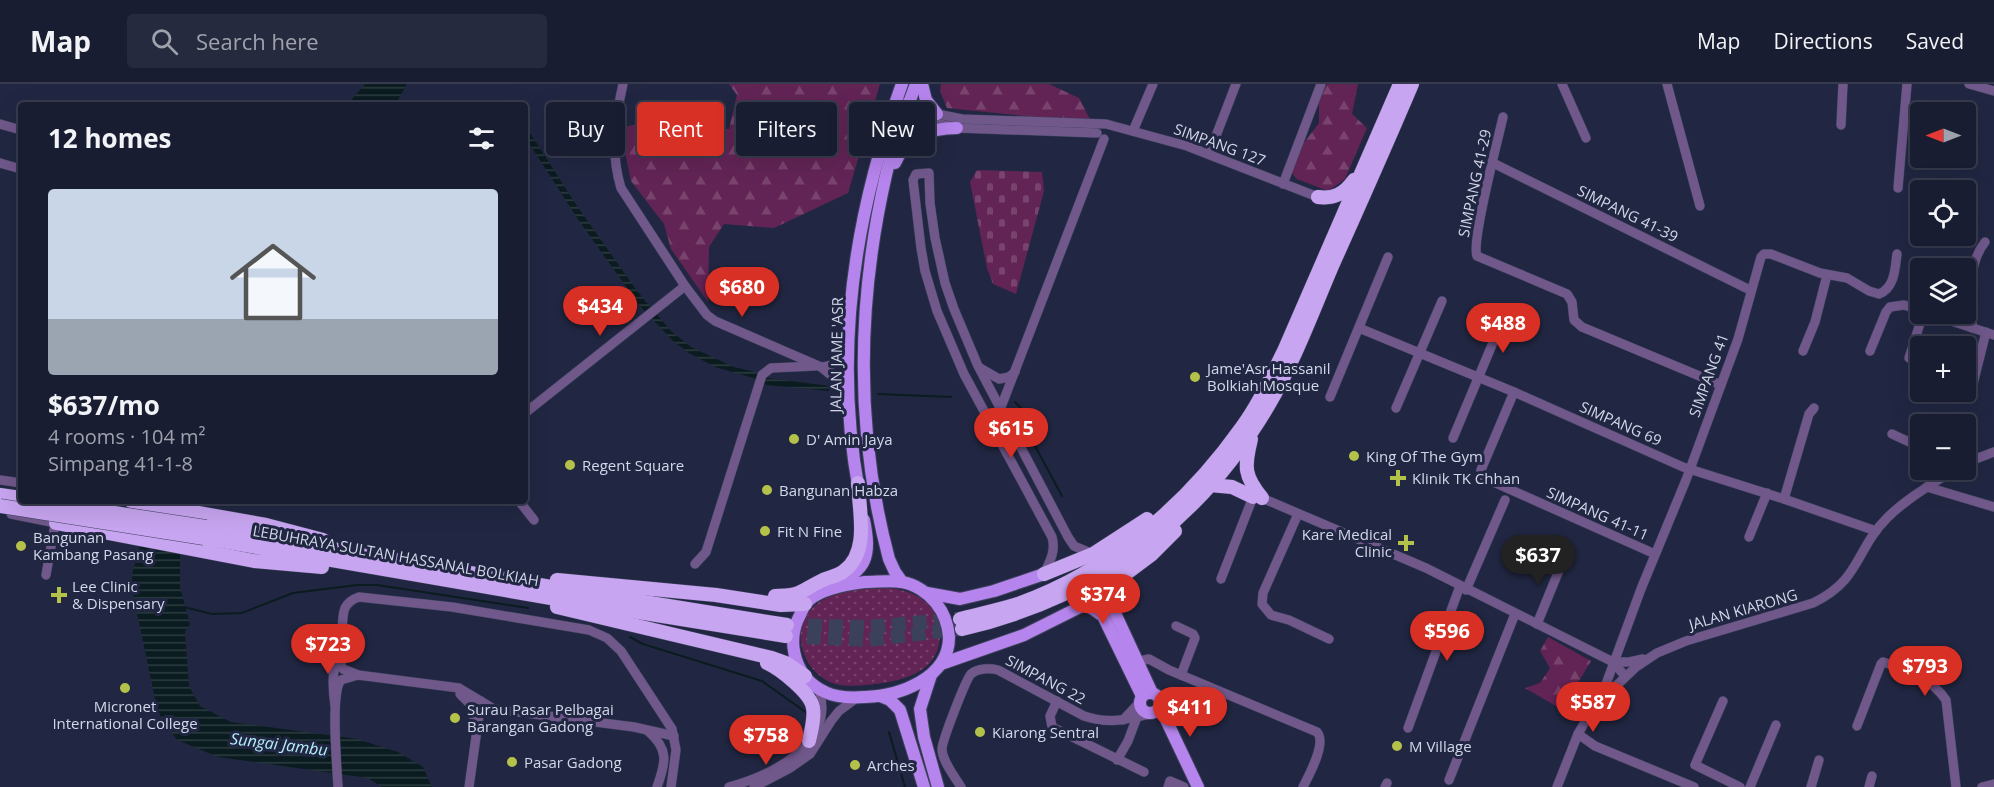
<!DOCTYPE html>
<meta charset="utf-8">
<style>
body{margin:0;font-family:"Open Sans",sans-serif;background:#262a3e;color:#f1f3f6;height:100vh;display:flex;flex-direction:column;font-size:22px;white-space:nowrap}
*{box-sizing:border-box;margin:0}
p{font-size:20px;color:#9fa2ac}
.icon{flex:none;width:33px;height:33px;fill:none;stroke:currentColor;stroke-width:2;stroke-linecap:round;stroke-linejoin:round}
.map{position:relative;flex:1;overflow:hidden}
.details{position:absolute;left:18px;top:18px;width:510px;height:402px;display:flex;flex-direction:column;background:#191d32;border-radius:6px;box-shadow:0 6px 24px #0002,0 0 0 2px #373b4d}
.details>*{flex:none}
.top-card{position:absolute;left:546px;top:18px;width:570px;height:54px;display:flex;gap:12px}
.needle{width:39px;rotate:270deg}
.buttons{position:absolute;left:1910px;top:18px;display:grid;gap:12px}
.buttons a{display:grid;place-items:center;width:66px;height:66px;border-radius:6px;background:#191d32;box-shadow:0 6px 24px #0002,0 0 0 2px #373b4d;font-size:30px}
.price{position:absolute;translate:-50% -51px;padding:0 14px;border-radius:21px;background:#d93025;color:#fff;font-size:20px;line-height:39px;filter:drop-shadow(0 2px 3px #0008)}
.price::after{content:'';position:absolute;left:50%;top:36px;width:18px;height:14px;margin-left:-9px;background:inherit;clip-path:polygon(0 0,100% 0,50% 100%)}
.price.current{background:#222;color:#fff}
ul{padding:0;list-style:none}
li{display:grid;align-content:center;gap:12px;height:318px;padding:0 30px}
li+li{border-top:2px solid #373b4d}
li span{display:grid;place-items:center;height:186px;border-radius:6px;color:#555}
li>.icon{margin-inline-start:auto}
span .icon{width:108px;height:108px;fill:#fffc;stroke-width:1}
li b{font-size:26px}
h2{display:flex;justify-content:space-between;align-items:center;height:72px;padding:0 30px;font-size:26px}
.pill{padding:0 21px;border-radius:6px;background:#191d32;box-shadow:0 6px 24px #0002,0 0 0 2px #373b4d;font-size:21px;line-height:54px}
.pill.current{background:#d93025;color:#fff}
header{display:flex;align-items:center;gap:36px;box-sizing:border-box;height:84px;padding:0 30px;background:#191d32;border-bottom:2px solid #373b4d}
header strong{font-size:28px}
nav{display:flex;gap:33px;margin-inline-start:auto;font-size:21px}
.search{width:420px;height:54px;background:#262a3e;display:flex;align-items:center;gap:15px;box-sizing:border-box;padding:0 21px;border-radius:6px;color:#9fa2ac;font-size:22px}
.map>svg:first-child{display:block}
</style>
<header>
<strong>Map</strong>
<div class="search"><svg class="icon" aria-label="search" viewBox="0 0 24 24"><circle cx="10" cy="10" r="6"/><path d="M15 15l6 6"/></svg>Search here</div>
<nav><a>Map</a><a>Directions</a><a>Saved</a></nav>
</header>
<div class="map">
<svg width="1994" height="703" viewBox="0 0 1994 703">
<defs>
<pattern id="grass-dots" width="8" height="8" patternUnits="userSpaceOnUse" patternTransform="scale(1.5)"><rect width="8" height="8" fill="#622455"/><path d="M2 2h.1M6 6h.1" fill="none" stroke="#78436d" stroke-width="1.8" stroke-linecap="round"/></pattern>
<pattern id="forest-firs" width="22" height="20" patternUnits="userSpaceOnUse" patternTransform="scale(1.5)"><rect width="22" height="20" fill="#622455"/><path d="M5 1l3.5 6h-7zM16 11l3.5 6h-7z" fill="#78436d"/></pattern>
<pattern id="cemetery-stones" width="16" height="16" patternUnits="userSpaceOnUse" patternTransform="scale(1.5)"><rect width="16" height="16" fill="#622455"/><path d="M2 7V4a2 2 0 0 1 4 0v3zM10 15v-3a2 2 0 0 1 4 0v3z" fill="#78436d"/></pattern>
<pattern id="water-rules" width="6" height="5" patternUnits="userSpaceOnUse" patternTransform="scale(1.5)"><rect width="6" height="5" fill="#0a1c1f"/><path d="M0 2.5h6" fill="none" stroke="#2d3c40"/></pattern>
</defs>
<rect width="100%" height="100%" fill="#212742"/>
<!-- grass -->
<path fill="url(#grass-dots)" d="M888,504C914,506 940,520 940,550C940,591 898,598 866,601C853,602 837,603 826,596C797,579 790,536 821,517C840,505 866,505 888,504Z"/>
<!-- forest -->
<g fill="url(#forest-firs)">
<polygon points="729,0 880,0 848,109 774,144 724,140 709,163 708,218 671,165 664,140 631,97 620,44 699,26 708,44 729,45 737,11"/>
<polygon points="941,0 1049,0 1079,14 1092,39 947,24 940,7"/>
<polygon points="1328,0 1358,0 1352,30 1367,44 1345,95 1328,107 1297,95 1291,88 1297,68 1319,39 1319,6"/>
<polygon points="1548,553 1591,577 1573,607 1588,619 1580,636 1525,604 1540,599 1550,584 1540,567"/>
</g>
<!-- cemetery -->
<polygon fill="url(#cemetery-stones)" points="977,86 1042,88 1044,107 1016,210 993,200 987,184 970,98"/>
<!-- water -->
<g fill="url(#water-rules)">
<polygon points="365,0 407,0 395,21 347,21"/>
<polygon points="525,41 575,119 637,207 671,247 691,263 734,283 752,287 768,294 830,302 829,307 766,301 753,294 715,283 689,269 673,257 640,222 579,137 525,53"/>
<polygon points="148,417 189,417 180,469 180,503 190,540 185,548 189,602 200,622 231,638 357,655 398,668 423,683 432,703 382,703 368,694 218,673 177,656 161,634 155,615 133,510 132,490 140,462"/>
</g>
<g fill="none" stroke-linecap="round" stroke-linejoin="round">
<!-- stream -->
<g stroke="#0a1c1f" stroke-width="2">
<polyline points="878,310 951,313"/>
<polyline points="1015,318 1021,324 1028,349 1062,412"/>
<polyline points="184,523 212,530 242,529 293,509 357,501 377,501 528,524"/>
<polyline points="630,553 643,560 762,597 807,629"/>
<polyline points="889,648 905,703"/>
</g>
<!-- highway-tunnel -->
<g stroke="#3c415b" stroke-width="14" stroke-dasharray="14 7" stroke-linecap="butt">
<polyline points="787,541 868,543 958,535"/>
<polyline points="786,552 867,556 960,545"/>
</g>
<!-- minor casing -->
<g stroke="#3d435d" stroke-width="10">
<g id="minor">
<path d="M623,0C615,36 610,68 621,104L685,202L707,231L715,237L821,283L838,297L847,315"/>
<polyline points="1562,0 1586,54"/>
<polyline points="1667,0 1700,122"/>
<polyline points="1969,0 1994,7"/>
<polyline points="904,18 942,31 962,35 1106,40 1187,62 1318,113"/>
<polyline points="901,27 935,39 957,44 1097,49"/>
<path d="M1503,33C1498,56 1471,157 1477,172L1567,210L1572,218L1574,236L1582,243L1721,301"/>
<polyline points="0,40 21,46"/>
<polyline points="1841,41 1843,0"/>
<polyline points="1133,47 1153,0"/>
<polyline points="1209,70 1236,0"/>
<polyline points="0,79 21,85"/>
<polyline points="1493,79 1750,206"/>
<polyline points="1283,100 1321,0"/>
<polyline points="1898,104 1907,0"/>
<polyline points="1930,230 1994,251"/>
<polyline points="1359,244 1514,308 1683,383 1784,415 1876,447"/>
<path d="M1972,244C1972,215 1966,182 1985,158"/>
<polyline points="1803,267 1815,238 1827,191"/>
<polyline points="1870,267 1886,228 1890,223 1904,221 1920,226"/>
<polyline points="1909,274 1923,230"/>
<path d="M821,283C837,282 842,273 847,258"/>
<polyline points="980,284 999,295 1009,293 1015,288"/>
<polyline points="1514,308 1481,386 1482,393 1655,470"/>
<polyline points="1970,312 1986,248"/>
<polyline points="1330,313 1388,173"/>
<polyline points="1396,324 1442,217"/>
<polyline points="525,329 685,202"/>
<polyline points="993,344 1104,55"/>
<polyline points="1892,350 1920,363"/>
<polyline points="1453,354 1502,237"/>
<polyline points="1965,379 1994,368"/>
<polyline points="0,396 21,399"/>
<polyline points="1927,403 1994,423"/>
<polyline points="1784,415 1809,330 1814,324"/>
<polyline points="519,417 534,436"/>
<polyline points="11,430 56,439"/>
<polyline points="1298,430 1263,509 1262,520 1271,531 1289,536 1329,555"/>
<polyline points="1749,453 1767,409"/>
<polyline points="695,480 706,468 762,291 771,284 815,282"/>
<path d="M1044,490C1050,477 1056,467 1052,453L964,290L937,227L925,187L921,164L913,96L916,90L929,89L930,119L935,154L945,199L954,225L978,282L1068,453L1074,462L1093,470"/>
<polyline points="46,491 56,434"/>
<polyline points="1221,495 1253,413 1262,414 1426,484 1613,578 1625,592"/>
<polyline points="1466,506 1505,416"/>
<polyline points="1537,540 1564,474"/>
<polyline points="1176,542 1193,550 1195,554 1181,591"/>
<polyline points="342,561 341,583 343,585 358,591"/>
<path d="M1134,578L1149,575L1169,586L1317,648C1327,659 1309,691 1303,703"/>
<polyline points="1613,578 1629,578 1643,575"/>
<polyline points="460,610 472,622 475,639"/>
<polyline points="1057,617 1050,632 1052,643 1144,688"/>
<polyline points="1723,617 1695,681 1740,703"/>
<path d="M1599,618L1636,583L1657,569L1686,557L1813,519C1861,496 1855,466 1887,434C1906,415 1932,400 1954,386"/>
<path d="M335,622C330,588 336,578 342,547C343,540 342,531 345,524C348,518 353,515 359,513L452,523L589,546L607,554L621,567L672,645L676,666L671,703"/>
<path d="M1588,632L1606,600L1641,505L1686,396L1738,255L1761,173L1764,170H1771L1820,189L1847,194L1869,207L1879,210C1895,204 1895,184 1897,170"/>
<polyline points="1123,636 1139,619"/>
<path d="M1857,642L1881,580L1883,578C1906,585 1932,595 1946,616L1956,703"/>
<polyline points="1408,644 1460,502"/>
<path d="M648,647C669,665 666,678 657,703"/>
<polyline points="1578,650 1595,662 1694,703"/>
<polyline points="1117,676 1128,657 1137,633"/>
<polyline points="1449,696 1515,530"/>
<path d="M338,703C337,682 330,610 341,596L358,591L459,604L494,625L634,643L674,652"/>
<polyline points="469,703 481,617"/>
<path d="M729,703C772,691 836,661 819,605"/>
<polyline points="754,703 790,684 810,670 831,637 839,627 858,613"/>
<path d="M961,703C955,693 942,677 942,665C942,657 966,595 971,590C978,584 990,584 998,586L1084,632C1107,640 1126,636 1150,630"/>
<polyline points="1168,703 1170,697 1184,703"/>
<polyline points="1385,703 1387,699"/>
<polyline points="1557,703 1578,650 1590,629"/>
<polyline points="1750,703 1776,641"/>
<polyline points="1811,703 1819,676"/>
<polyline points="1869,703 1872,692"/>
<polyline points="1982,703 1994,700"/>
</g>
</g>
<!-- major casing -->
<g stroke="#3d435d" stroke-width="14">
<g id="major">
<polyline points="922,0 926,16 937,30"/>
<path d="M895,79C906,53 931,44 957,44"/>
<path d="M859,407C833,268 854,131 902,0"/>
<path d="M865,498C877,498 890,496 902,498C915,500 928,509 936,519C944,529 948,540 949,553C949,594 900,612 865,613C852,614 837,614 825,608C796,595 785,559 800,531C802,526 805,520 809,516C823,504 848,500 865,498Z"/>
<path d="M902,498L895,488L889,475C855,348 857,218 886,91C893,60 905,30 916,0"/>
<polyline points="1116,499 1113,517 1114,527 1152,609"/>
<polyline points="927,509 960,515 994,507 1044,490"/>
<path d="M809,516C814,507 822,505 831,501C868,488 871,471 864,436"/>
<polyline points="941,580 1024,551 1084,521 1093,525 1103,532 1142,612"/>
<polyline points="931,591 920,625 924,653 938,703"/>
<circle cx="1150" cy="619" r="10"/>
<polyline points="880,612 890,616 900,626 924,703"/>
<polyline points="1160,623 1198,703"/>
</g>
</g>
<!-- highway casing -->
<g stroke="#3d435d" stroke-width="15">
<g id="highway">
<path d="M1318,113C1334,115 1344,110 1354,96"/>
<path d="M1251,355C1244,383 1244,392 1262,414"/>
<polyline points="1210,401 1232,403 1253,413"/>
<polyline points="0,411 21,414"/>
<polyline points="131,417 266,441 323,456"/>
<polyline points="56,439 254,477 322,483"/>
<polyline points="206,443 551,503 787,541"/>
<polyline points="204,454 551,514 786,552"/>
<polyline points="1044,490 1093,470 1147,435"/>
<polyline points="557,496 716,511 781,521 805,520"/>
<path d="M775,512C802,512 800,507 823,496C830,493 838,492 844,487C870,468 859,427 858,399"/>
<polyline points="1084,521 1151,471 1175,447"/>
<polyline points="557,523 772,574 786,579 805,592"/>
<path d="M960,535C980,530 999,526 1018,520C1110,487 1186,422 1242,343C1259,320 1271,293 1284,267L1400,0"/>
<path d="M962,545C1094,514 1198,440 1268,322C1294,278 1312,229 1332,182C1359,122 1386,61 1412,0"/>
<path d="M767,579C780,585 811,609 813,624C815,635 811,647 809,657"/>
</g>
</g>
<!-- minor -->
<use href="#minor" stroke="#70588b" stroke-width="9"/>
<!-- major -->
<use href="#major" stroke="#b684ed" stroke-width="12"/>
<!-- highway -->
<use href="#highway" stroke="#c7a5f0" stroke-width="14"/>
<!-- highway-bridge casing -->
<g stroke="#3d435d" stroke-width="15" stroke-linecap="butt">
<g id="highway-bridge">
<polyline points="36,417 206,443"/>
<polyline points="0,422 204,454"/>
</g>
</g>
<!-- highway-bridge -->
<use href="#highway-bridge" stroke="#c7a5f0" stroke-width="14"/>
</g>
<!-- markers -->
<g fill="#b5c249" stroke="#212742" stroke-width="2">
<circle cx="1195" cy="293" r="6"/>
<circle cx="794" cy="355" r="6"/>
<circle cx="1354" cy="372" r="6"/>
<circle cx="570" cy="381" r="6"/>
<path d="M1395 385h6v6h6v6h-6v6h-6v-6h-6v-6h6z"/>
<circle cx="767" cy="406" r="6"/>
<circle cx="765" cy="447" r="6"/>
<path d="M1403 450h6v6h6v6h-6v6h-6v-6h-6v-6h6z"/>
<circle cx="21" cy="462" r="6"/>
<path d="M56 502h6v6h6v6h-6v6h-6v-6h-6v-6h6z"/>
<circle cx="125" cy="604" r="6"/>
<circle cx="455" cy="634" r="6"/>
<circle cx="980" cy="648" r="6"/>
<circle cx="1397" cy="662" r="6"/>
<circle cx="512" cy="678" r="6"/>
<circle cx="855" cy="681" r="6"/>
</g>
<g text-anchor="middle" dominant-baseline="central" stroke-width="6" stroke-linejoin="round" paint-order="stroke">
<!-- street labels -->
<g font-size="15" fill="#d2d7e9" stroke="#212742">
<text transform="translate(1220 60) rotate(20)">SIMPANG 127</text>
<text transform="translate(1474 99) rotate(-78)">SIMPANG 41-29</text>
<text transform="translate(1628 129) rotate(26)">SIMPANG 41-39</text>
<text transform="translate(836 271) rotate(-89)">JALAN JAME 'ASR</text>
<text transform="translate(1708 291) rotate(-70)">SIMPANG 41</text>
<text transform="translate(1621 339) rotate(24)">SIMPANG 69</text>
<text transform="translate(1598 429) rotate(24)">SIMPANG 41-11</text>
<text transform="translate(396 471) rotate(10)">LEBUHRAYA SULTAN HASSANAL BOLKIAH</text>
<text transform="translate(1743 525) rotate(-16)">JALAN KIARONG</text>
<text transform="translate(1046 595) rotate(28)">SIMPANG 22</text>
</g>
<!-- poi labels -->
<g font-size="15" fill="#d2d7e9" stroke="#212742" text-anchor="start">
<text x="1207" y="284">Jame'Asr Hassanil<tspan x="1207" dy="17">Bolkiah Mosque</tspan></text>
<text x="806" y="355">D' Amin Jaya</text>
<text x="1366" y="372">King Of The Gym</text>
<text x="582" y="381">Regent Square</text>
<text x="1412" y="394">Klinik TK Chhan</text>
<text x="779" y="406">Bangunan Habza</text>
<text x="777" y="447">Fit N Fine</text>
<text x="1392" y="450" text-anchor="end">Kare Medical<tspan x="1392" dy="17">Clinic</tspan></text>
<text x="33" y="453">Bangunan<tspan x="33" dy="17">Kambang Pasang</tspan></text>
<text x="72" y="502">Lee Clinic<tspan x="72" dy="17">&amp; Dispensary</tspan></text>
<text x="125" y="622" text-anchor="middle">Micronet<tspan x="125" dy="17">International College</tspan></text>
<text x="467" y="625">Surau Pasar Pelbagai<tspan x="467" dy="17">Barangan Gadong</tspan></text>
<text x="992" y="648">Kiarong Sentral</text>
<text x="1409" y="662">M Village</text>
<text x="524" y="678">Pasar Gadong</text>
<text x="867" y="681">Arches</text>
</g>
<!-- water labels -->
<g font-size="16" font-style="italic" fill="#b5f0fb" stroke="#212742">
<text transform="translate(279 660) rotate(7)">Sungai Jambu</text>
</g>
</g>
</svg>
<div class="buttons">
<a><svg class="needle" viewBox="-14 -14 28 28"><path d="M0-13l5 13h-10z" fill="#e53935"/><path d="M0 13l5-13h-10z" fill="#9fa2ac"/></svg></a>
<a><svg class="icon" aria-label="locate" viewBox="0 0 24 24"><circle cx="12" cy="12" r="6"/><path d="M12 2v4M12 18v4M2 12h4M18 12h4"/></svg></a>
<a><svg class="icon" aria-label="layers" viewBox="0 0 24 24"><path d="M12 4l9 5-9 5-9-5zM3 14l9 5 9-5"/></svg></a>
<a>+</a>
<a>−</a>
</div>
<b class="price" style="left:742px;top:234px">$680</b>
<b class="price" style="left:600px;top:253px">$434</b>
<b class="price" style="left:1503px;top:270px">$488</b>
<b class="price" style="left:1011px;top:375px">$615</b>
<b class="price current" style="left:1538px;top:502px">$637</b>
<b class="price" style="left:1103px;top:541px">$374</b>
<b class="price" style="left:1447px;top:578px">$596</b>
<b class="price" style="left:328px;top:591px">$723</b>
<b class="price" style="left:1925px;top:613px">$793</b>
<b class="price" style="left:1593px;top:649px">$587</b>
<b class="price" style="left:1190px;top:654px">$411</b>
<b class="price" style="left:766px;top:682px">$758</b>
<div class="top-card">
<a class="pill">Buy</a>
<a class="pill current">Rent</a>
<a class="pill">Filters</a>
<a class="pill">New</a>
</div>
<section class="details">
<h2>12 homes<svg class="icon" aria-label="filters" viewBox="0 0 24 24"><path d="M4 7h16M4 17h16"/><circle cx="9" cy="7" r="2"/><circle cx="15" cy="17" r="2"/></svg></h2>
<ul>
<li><span style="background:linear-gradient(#c9d6e8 70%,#9aa5b1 0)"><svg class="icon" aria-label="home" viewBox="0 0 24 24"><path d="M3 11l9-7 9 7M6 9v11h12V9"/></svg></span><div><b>$637/mo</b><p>4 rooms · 104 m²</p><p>Simpang 41-1-8</p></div></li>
</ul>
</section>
</div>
